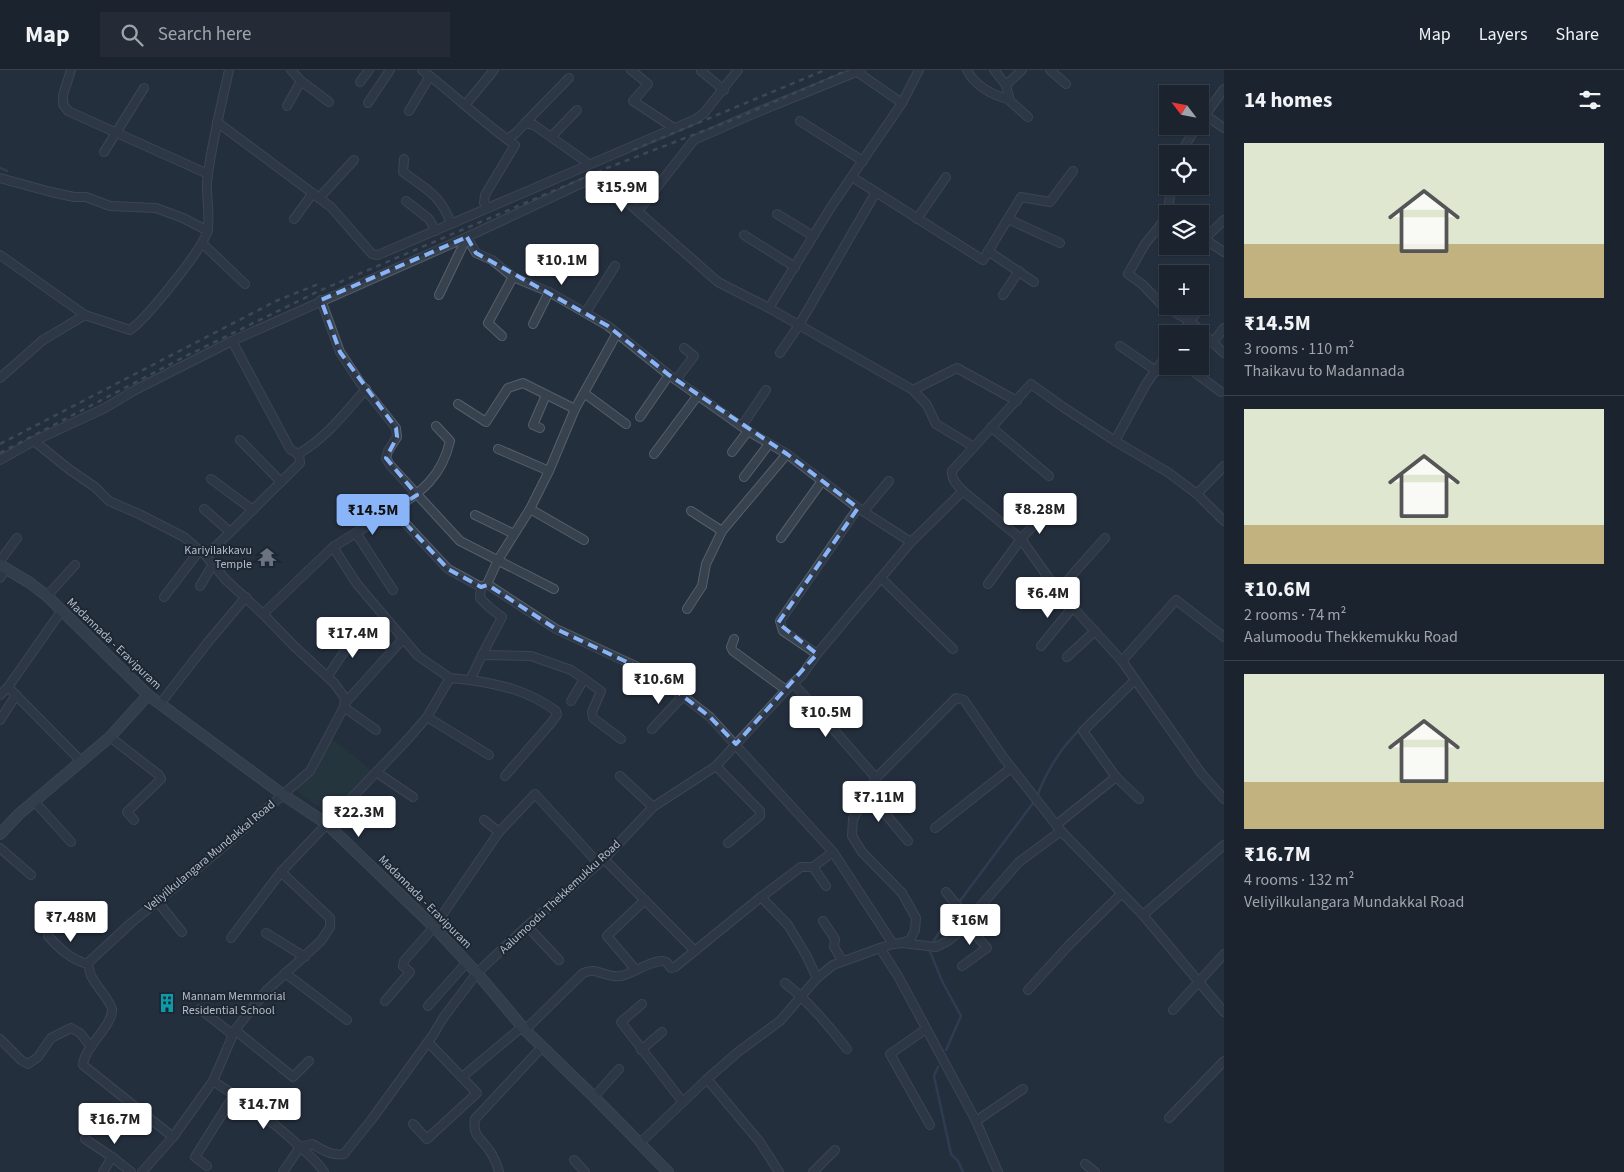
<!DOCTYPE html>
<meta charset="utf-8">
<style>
body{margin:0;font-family:"Source Sans 3",sans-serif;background:#242b36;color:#f1f3f6;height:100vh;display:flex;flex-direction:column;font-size:19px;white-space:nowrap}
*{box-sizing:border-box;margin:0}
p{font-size:16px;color:#a0a4aa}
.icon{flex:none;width:28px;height:28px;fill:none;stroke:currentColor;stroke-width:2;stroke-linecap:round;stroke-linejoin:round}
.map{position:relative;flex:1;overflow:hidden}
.drawer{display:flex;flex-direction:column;background:#1b232e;width:400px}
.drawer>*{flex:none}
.needle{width:32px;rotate:302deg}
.fabs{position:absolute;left:1159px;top:15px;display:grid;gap:10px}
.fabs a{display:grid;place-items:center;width:50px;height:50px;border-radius:0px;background:#1b232e;box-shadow:0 1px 4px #0004,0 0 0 1px #39404a;font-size:25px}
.price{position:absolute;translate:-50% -42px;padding:0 11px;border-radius:5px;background:#fff;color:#222;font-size:16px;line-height:32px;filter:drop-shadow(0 1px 2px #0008)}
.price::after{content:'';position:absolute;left:50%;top:30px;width:15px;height:11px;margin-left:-8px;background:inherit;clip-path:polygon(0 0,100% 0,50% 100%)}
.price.current{background:#8ab4f8;color:#111}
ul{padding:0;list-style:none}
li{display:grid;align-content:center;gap:10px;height:265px;padding:0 20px}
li+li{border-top:1px solid #39404a}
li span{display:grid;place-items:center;height:155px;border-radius:0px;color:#555}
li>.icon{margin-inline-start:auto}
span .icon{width:90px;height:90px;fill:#fffc;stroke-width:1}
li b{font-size:21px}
h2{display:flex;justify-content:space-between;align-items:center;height:60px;padding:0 20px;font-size:21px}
header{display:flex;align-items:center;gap:30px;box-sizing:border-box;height:70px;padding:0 25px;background:#1b232e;border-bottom:1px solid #39404a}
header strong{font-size:24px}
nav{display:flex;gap:28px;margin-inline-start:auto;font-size:18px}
.search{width:350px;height:45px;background:#242b36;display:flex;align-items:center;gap:12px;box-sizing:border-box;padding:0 18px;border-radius:0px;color:#a0a4aa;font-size:19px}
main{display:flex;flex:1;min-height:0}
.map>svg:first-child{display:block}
</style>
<header>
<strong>Map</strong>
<div class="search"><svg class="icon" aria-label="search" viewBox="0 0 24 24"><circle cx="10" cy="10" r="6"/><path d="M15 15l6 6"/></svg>Search here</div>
<nav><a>Map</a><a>Layers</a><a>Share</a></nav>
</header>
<main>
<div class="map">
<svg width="1224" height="1102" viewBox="0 0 1224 1102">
<rect width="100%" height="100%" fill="#242f3e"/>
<!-- green -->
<polygon fill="#263c3f" points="331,668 372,701 330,745 294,719"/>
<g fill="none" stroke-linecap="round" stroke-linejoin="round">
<!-- stream -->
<g stroke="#394c67" stroke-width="2.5">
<polyline points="0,98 7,101"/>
<path d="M932,874L951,843L1036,729C1052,685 1073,665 1106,633"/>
<polyline points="929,879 942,911 961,946 946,980"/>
<polyline points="938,997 934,1006 951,1084 958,1091 963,1102"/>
</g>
<!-- street casing -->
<g stroke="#565f6c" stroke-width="10">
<g id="street">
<polyline points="71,0 63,25 63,34 68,41 208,104"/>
<polyline points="291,0 301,11 329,32"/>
<path d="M422,0C454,24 482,52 515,75L485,125L484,133L488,138"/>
<polyline points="631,0 648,14 633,31 674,58"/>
<path d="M967,0C974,15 992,25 1008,29"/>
<polyline points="994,0 1006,15 1010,31 1028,47"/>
<polyline points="1050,0 1066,14"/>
<polyline points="701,1 724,20"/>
<polyline points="857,2 902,33"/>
<polyline points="360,12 369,0"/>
<polyline points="1006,15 1022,0"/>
<polyline points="368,33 390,0"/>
<polyline points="465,35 494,0"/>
<polyline points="287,36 301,11"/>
<polyline points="409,41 430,6"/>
<polyline points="1205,45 1224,58"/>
<polyline points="800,51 863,91"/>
<polyline points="217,52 331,137 372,184 378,185 696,49 704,43 738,0"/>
<polyline points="1200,52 1224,19"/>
<polyline points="525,53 569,8"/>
<polyline points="551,67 577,40"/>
<polyline points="507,69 516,63 525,53 534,55 585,91 588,95"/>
<polyline points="104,82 144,18"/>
<polyline points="1180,84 1197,56"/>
<path d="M404,89L403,102C426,119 441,125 451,154"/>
<polyline points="852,107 983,190 1021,127 1050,132 1073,101"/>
<polyline points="0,108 51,122 74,127 86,127 110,136 156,138 183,148 208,161"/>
<polyline points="1171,116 1168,142 1159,157 1145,174 1128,204 1143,215 1162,235 1190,251 1181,264"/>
<polyline points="319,128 354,90"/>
<polyline points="406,131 429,149 436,161"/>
<polyline points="638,141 694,70 755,43 861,0"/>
<polyline points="777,144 813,166"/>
<polyline points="294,149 313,123"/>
<polyline points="917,149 946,107"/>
<polyline points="1008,149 1060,173"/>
<polyline points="744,165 795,197"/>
<polyline points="1200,166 1224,182"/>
<polyline points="1204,169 1224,150"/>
<polyline points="202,173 245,214"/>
<polyline points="988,181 1034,212"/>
<polyline points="0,185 85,245"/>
<polyline points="439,225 467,167"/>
<polyline points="1003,225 1019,201"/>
<polyline points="321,230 340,282 361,314 396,358 397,367 388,381 386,388 390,395 460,471 554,519"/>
<polyline points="1204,233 1190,251 1224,283"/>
<polyline points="769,238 831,137 902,33 919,0"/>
<polyline points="586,242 615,196"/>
<polyline points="533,254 549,222"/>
<polyline points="502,266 488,253 513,207"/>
<path d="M232,271L290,379L298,384C325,369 346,342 366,319"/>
<polyline points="1213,272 1224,258"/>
<polyline points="1120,276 1155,300"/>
<polyline points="780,283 799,255 876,122"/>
<polyline points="1186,296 1221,322"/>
<path d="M0,308L43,270L85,245L130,260C146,249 202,180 207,162C211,148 206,127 207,112C211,75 221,37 229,0"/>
<polyline points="676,310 694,286 684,278"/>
<polyline points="913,320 957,298 1017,331"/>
<polyline points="584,323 626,354"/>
<polyline points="458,334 486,352 508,318 523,313 575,339"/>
<polyline points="640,347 669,305"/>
<polyline points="742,356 766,320"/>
<polyline points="991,357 1049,406"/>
<polyline points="540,358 533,355 546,325"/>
<polyline points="240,370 281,412"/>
<polyline points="34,371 70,400 95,417 109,431 139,444 184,467 206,486 226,510 263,544 333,477 393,440 448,499 481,517 487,514 498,490 530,439 549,401 575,339 617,263"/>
<polyline points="1115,371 1169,403 1197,424 1224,451"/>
<polyline points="498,379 549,401"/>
<polyline points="732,382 748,361"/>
<polyline points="654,384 698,325"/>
<polyline points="0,390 34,371 105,338 135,320 232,271 467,167"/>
<polyline points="744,407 769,374"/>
<polyline points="211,409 253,440"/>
<path d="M963,421C957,415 951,409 952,401L1031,314L1063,337L1115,371L1146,314L1168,283"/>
<polyline points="1197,424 1224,396"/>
<polyline points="204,439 230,462"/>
<polyline points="530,439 584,470"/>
<path d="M393,440C422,422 442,406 450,371L436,356"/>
<polyline points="691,441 722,461"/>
<polyline points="864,441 889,411"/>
<polyline points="475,445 514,464"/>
<polyline points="356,463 393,520"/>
<polyline points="781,468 822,411"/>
<polyline points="911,472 858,438 787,384 748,361 669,305 608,256 549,222 513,207 492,190 476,183 467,167 591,109 602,108 608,110 614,119 626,131 718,212 769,238 913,320 927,335 936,354 974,377"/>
<polyline points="206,486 300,393 299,383"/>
<polyline points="0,491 17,468"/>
<polyline points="0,508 7,498"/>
<polyline points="881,508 953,579"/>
<polyline points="487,514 556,559 657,606 710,647 833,782 893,874"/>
<polyline points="988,514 1021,469 1042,446"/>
<polyline points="200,516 213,494"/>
<polyline points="481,517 480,528 490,538 502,547 482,585"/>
<polyline points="1058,521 1105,468"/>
<polyline points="47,526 75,495"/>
<polyline points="164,527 199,481"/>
<polyline points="687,539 702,516 706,494 722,461 787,384"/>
<polyline points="62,540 8,617 82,692"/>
<polyline points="734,569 731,577 733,581 786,620"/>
<polyline points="1041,576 1073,537"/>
<polyline points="817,584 783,561 780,551 858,438"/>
<polyline points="1067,587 1095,561"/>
<polyline points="1122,591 1176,530 1224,567"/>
<polyline points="328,606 359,559"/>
<polyline points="450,608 470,610 482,585 531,586 571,600 601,621 592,642 593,648 621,669"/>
<path d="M470,610C503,615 529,621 556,641L557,645L551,653L505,706"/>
<polyline points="793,613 876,708"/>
<polyline points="0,625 8,617"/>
<polyline points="571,631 584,609"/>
<polyline points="345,633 403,569"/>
<polyline points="160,634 208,572 246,527"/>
<polyline points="344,637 376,660"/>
<polyline points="427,647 489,685"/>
<polyline points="0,650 16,625"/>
<polyline points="652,659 683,626"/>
<polyline points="110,667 159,705 161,709 127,742 134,750"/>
<polyline points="716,696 760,741 760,746 728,773"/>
<polyline points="376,702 413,727"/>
<polyline points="620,706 653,737"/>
<polyline points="1116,707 1139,729"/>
<polyline points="867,722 908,771"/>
<polyline points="35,732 71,772"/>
<polyline points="484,750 499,762"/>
<polyline points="1056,755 1116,707 1083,661 1135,610"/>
<polyline points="935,758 1011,698"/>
<polyline points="0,778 31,805"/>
<polyline points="604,789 695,881"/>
<polyline points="813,797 826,816"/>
<polyline points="946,822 970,851"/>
<polyline points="761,827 788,855 806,885 817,908"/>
<polyline points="157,831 182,862"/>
<polyline points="1143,845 1224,775"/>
<polyline points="823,851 835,869 834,877 842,890"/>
<polyline points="527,856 559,890"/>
<polyline points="266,863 305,887"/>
<path d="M48,866C59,878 71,890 88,894"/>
<polyline points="231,868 281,802"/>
<polyline points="902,873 936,877 948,871 967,855 978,839 1019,792 1061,761"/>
<polyline points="880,878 893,874 902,873 910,870 915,860 916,848 902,823 862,782 852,766 853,749 876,708 956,628 964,630 1003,687 1061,761 1143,845 1224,942"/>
<polyline points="962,896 987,878 967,855"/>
<polyline points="636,900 607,866 645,830"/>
<polyline points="285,903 347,950"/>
<path d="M785,913C809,932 828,955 847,979"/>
<polyline points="1028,920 1069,875 1121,824"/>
<polyline points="385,931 410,902 403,896 404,891 434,857 499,762 535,724 598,793"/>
<polyline points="642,934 621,952 682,1031"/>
<polyline points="428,936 467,892"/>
<polyline points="200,939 232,964"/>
<polyline points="1173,940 1224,884"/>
<polyline points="926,959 890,984 930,1055"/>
<polyline points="235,960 293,1007 309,991"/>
<path d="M525,960L583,903C597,896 606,909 621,906C632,904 656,887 666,892C668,893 669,896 671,898L675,897L761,827L801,797H813L833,782"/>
<polyline points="0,969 21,990 28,994 38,987 51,968 71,958 80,963 91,977"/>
<polyline points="641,980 662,962"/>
<polyline points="462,1007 522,957"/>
<polyline points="707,1009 759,1071 779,1102"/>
<path d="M213,1011C243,1030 271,1050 297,1074C307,1083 317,1091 324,1102"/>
<polyline points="594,1027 619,999"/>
<polyline points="1169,1048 1224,991"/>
<polyline points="976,1051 1023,1019"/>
<polyline points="413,1054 427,1069 477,1023 428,972"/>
<path d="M173,1067L83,995C84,977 113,956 112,939C111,932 97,917 93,909C90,905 89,900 88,894L91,890L131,853L215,784L310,701L344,637L345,628L334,613L294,576L263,544"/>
<polyline points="85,1069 112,1087 131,1102"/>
<polyline points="640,1073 707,1009 738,982 780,951 817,908 833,895 880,878 898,906 976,1051 998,1102"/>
<polyline points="574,1090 585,1102"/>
<polyline points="1085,1094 1095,1102"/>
<polyline points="207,1096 195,1087 234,1025"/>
<polyline points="103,1102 112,1087"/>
<polyline points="142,1102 173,1067 213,1011 235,960 266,921 321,871 330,857 330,848 281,802 408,669 427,647 450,608 418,586 357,514 333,477"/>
<path d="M283,1102L300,1077L312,1074C323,1080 331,1086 344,1084L372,1049L433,965L443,948L477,903L527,856L604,789L653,737L716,696L786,620L802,605L817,584L911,472L963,421L1021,469L1058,521L1122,591L1201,703L1224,729"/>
<path d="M499,1102C497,1094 494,1087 489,1080C481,1068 472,1066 475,1049L542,977"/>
<polyline points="813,1102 835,1080"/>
</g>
</g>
<!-- secondary casing -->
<g stroke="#565f6c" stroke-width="12">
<g id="secondary">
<polyline points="0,495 30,513 47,526 148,625 282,724 327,754 434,857 477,903 525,960 594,1027 668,1102"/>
<polyline points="0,764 19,744 110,667 148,625"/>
</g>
</g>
<!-- street -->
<use href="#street" stroke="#38414e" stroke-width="8"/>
<!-- secondary -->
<use href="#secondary" stroke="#465061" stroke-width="10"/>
<!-- rail -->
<g stroke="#5a6575" stroke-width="2.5" stroke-dasharray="5 5" stroke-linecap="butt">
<polyline points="633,80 825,0"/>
<polyline points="0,374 276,231 321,213"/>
<polyline points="0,383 184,287 319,221 607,98 732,50 848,0"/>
</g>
</g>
<!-- marked area -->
<path d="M0 0H1224V1102H0ZM467,167L476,183L608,256L669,305L787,384L858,438L778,553L817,584L736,674L710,647L657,606L556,559L488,515L481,517L448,499L393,440L417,425L386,388L397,367L396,358L340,282L321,230Z" fill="#242f3e" fill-opacity=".55" fill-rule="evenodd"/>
<path fill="none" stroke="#8ab4f8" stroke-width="4" stroke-dasharray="10 6" stroke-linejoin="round" d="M467,167L476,183L608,256L669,305L787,384L858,438L778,553L817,584L736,674L710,647L657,606L556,559L488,515L481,517L448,499L393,440L417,425L386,388L397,367L396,358L340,282L321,230Z"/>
<!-- icons -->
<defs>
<g id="temple-bare" transform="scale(1.5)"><path d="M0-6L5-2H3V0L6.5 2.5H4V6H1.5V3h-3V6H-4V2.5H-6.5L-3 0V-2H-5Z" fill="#6b7280" stroke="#1d2633" stroke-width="2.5" paint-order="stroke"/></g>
<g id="building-bare" transform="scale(1.5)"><path d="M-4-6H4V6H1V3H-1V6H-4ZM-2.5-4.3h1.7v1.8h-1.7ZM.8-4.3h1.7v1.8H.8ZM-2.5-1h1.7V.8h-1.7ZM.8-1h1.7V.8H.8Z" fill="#0f9aa8" stroke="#1d2633" stroke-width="2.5" paint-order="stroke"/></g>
</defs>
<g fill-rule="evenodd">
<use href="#temple-bare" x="267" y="487"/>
<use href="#building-bare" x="167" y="933"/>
</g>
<g text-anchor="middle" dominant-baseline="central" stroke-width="4" stroke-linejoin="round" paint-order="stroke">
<!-- poi labels -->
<g font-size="12" fill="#b4bcc9" stroke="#1d2633" text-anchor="end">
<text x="252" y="480">Kariyilakkavu<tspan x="252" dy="14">Temple</tspan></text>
<text x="182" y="926" text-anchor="start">Mannam Memmorial<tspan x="182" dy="14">Residential School</tspan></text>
</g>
<!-- street labels -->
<g font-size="12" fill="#b4bcc9" stroke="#1d2633">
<text transform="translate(114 574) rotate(44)">Madannada - Eravipuram</text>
<text transform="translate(210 786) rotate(-40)">Veliyilkulangara Mundakkal Road</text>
<text transform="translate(560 827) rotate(-43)">Aalumoodu Thekkemukku Road</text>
<text transform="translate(425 832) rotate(45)">Madannada - Eravipuram</text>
</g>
</g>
</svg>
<div class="fabs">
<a><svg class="needle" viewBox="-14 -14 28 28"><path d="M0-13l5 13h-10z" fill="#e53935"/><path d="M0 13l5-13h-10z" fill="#a0a4aa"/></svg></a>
<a><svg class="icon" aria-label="locate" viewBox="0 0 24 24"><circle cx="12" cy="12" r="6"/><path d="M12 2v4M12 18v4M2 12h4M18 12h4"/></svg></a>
<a><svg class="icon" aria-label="layers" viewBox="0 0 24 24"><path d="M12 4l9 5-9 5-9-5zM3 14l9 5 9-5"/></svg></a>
<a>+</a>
<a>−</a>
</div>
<b class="price" style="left:622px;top:143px">₹15.9M</b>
<b class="price" style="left:562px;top:216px">₹10.1M</b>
<b class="price" style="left:1040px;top:465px">₹8.28M</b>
<b class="price current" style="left:373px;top:466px">₹14.5M</b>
<b class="price" style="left:1048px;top:549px">₹6.4M</b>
<b class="price" style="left:353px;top:589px">₹17.4M</b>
<b class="price" style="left:659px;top:635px">₹10.6M</b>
<b class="price" style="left:826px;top:668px">₹10.5M</b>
<b class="price" style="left:879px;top:753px">₹7.11M</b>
<b class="price" style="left:359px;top:768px">₹22.3M</b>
<b class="price" style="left:71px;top:873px">₹7.48M</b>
<b class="price" style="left:970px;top:876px">₹16M</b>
<b class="price" style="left:264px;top:1060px">₹14.7M</b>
<b class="price" style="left:115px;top:1075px">₹16.7M</b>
</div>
<section class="drawer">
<h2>14 homes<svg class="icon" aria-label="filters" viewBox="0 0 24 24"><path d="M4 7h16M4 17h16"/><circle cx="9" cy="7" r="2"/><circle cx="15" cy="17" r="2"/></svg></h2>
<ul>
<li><span style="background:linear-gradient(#dfe7d0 65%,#c2b280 0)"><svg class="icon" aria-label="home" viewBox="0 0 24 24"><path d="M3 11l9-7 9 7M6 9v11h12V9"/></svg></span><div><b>₹14.5M</b><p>3 rooms · 110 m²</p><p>Thaikavu to Madannada</p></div></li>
<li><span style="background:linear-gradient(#dfe7d0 75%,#c2b280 0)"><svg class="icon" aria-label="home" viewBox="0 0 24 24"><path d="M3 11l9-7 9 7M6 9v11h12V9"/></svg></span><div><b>₹10.6M</b><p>2 rooms · 74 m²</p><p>Aalumoodu Thekkemukku Road</p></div></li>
<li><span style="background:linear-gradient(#dfe7d0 70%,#c2b280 0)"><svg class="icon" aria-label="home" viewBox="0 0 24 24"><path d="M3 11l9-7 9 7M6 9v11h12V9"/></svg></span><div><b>₹16.7M</b><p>4 rooms · 132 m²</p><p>Veliyilkulangara Mundakkal Road</p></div></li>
</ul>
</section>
</main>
